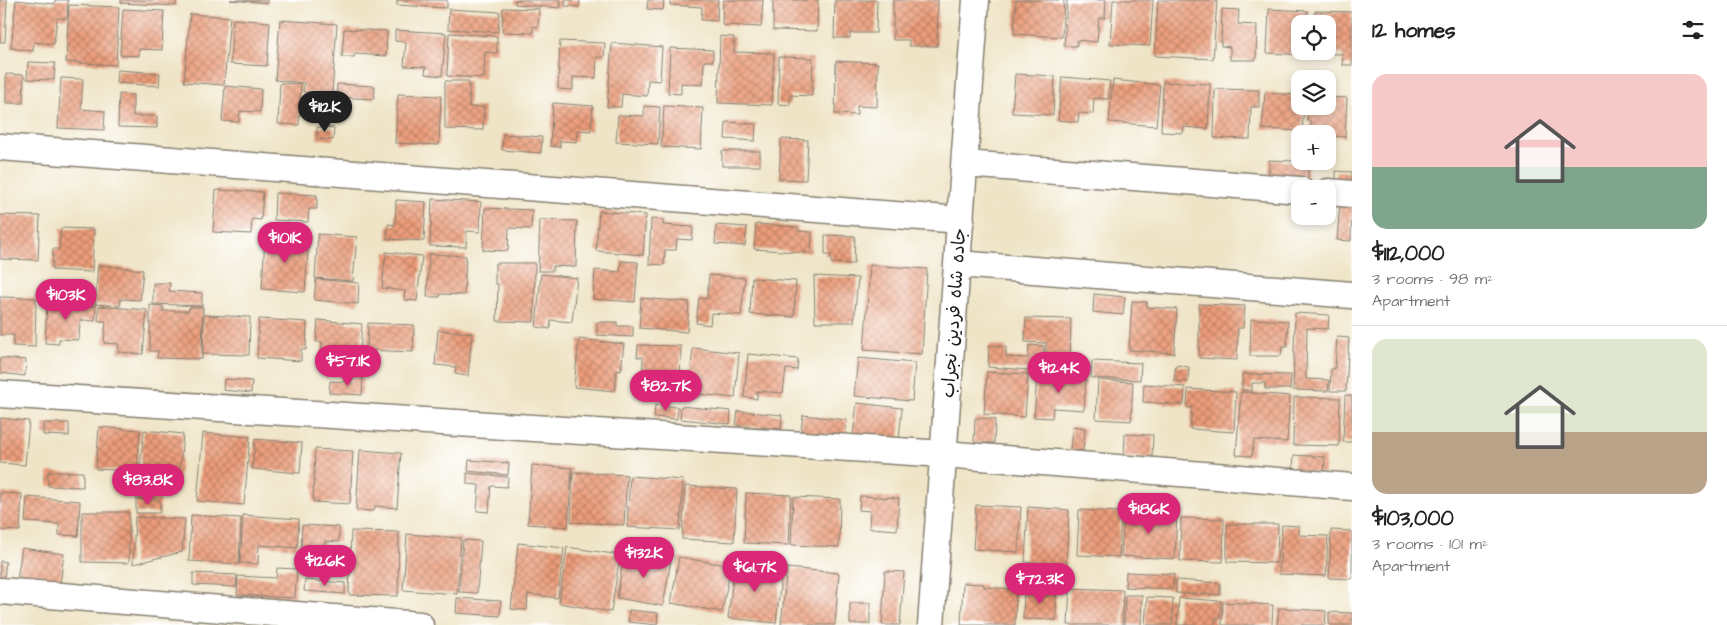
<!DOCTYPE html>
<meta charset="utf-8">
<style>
body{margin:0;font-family:"Architects Daughter","Playpen Sans Arabic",sans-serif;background:#f6f6f6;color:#222;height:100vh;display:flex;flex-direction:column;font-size:19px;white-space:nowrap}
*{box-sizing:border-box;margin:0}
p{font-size:16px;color:#767676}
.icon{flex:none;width:28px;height:28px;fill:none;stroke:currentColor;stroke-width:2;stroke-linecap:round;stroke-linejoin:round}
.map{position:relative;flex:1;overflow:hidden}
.panel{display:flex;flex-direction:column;background:#fff;width:375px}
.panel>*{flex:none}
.fabs{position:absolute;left:1291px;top:15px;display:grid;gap:10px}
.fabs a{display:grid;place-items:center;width:45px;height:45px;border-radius:10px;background:#fff;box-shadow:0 2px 8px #0003;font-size:25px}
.price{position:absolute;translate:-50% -42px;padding:0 11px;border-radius:18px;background:#db2777;color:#fff;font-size:16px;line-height:32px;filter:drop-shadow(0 1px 2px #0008)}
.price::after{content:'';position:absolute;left:50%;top:30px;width:15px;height:11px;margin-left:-8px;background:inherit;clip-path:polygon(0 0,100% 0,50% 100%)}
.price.on{background:#222;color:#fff}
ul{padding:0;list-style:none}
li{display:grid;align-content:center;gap:10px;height:265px;padding:0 20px}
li+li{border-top:1px solid #e0e0e0}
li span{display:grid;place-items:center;height:155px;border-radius:15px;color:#555}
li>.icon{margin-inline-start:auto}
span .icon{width:90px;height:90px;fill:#fffc;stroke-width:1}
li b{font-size:21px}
h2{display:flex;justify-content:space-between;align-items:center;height:60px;padding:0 20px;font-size:21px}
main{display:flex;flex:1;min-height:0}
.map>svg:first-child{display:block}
</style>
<main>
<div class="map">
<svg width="1352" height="625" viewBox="0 0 1352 625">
<defs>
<pattern id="building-cross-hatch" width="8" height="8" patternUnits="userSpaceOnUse" patternTransform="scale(1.25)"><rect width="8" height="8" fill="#ec9d7a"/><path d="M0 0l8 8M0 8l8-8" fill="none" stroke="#be7f63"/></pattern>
</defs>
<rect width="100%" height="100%" fill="#fff"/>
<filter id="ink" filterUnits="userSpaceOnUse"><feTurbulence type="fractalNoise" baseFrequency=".02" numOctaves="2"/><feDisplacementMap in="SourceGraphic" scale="10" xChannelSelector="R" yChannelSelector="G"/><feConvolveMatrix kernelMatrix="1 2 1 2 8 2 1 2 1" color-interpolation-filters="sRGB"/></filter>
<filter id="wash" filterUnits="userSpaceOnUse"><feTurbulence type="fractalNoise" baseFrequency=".0096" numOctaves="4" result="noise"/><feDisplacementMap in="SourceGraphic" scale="20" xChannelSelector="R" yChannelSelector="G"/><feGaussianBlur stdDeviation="1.12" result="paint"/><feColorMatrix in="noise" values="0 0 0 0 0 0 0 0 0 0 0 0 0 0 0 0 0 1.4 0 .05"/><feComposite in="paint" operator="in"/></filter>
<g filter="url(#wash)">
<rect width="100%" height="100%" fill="#efe4c6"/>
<g id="blocks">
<!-- building -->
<g fill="url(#building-cross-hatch)">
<polygon points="0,0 7,0 5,42 0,42"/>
<polygon points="16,0 55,4 55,0 68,0 67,18 57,18 54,44 34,42 33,51 11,48"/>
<polygon points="121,0 176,0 176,6 121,3"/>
<polygon points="230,0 268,0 268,3"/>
<polygon points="397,0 447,0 447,8 397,5"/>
<polygon points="515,0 561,0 560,8 515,4"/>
<polygon points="565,0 580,0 579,7 565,6"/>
<polygon points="648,0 664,0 663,10 647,9"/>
<polygon points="671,0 718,0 717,21 701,20 702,7 670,5"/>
<polygon points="723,0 763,0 761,27 722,25"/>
<polygon points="773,0 818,0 817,31 773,30"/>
<polygon points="835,0 877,0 876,33 850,33 850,38 834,38"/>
<polygon points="893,0 938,0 937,46 909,46 909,40 893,40"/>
<polygon points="1016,0 1064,0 1062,37 1014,34"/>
<polygon points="1067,0 1106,0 1105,18 1099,18 1097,42 1077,40 1077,46 1064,46"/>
<polygon points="1113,0 1153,0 1150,46 1110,44"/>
<polygon points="1158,0 1217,0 1213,59 1155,56"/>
<polygon points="69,5 119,7 116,65 66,62"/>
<polygon points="503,8 539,9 538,27 533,26 533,33 502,32"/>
<polygon points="123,9 164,11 162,50 139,49 139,56 120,55"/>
<polygon points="449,9 500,12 498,32 448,29"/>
<polygon points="1222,9 1239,10 1238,24 1257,25 1256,60 1230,60 1230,47 1221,46"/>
<polygon points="1269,9 1308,11 1307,24 1300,24 1300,51 1306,51 1306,55 1267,53"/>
<polygon points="1315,11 1352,12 1352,65 1342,65 1343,54 1314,53 1314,51 1328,51 1328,24 1315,24"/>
<polygon points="190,14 230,17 224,85 184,82"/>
<polygon points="233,19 270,22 267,66 230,64"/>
<polygon points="280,20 337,24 332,94 303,92 304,83 275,80"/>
<polygon points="344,29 387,31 386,56 355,54 354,57 342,57"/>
<polygon points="395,30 446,33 442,76 425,74 426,67 404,66 406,42 395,41"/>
<polygon points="449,33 497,36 497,53 485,52 484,78 447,76"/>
<polygon points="720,36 734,37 734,52 774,53 772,105 718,103"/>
<polygon points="560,41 605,43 604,57 597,57 596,78 573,77 573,90 558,89"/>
<polygon points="612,43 662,47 660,81 648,80 647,96 622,94 621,107 607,107"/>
<polygon points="670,48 713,50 713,61 704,61 703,85 681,83 681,94 668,93"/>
<polygon points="779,57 813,58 812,96 790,95 790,105 778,104"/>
<polygon points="836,61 878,63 877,107 857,106 857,115 835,114"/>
<polygon points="28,62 55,63 54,80 27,79"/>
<polygon points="117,70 160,73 159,86 116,83"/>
<polygon points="6,74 24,75 23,103 6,103"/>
<polygon points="1015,74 1055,76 1053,115 1012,113"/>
<polygon points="1062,77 1110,81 1109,99 1094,98 1093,114 1079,113 1078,122 1058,120"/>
<polygon points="61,78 83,79 81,109 105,111 104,130 58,128"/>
<polygon points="1113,80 1160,85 1156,126 1109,122"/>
<polygon points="445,81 469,81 469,107 484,107 483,130 445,129"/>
<polygon points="1163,82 1210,84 1208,129 1184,127 1183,133 1161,132"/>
<polygon points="280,83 301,84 299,125 278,124"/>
<polygon points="337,84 375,86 374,99 336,97"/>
<polygon points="225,86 261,89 260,112 240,111 239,122 222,121"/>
<polygon points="1215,89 1259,90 1259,107 1251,107 1250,139 1214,138"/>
<polygon points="1265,93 1300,95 1300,106 1304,106 1302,131 1262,129"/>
<polygon points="119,94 133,95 133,116 157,116 157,128 118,127"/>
<polygon points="398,94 441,96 439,145 395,143"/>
<polygon points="1328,97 1347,98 1345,137 1310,134 1311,121 1307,121 1308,106 1328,106"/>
<polygon points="553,103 593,106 591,131 577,130 576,142 560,141 560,147 550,146"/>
<polygon points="644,106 660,107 658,144 616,142 618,115 644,116"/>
<polygon points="664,106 703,108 701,149 661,147"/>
<polygon points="726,122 756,124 755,141 725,139"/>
<polygon points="317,127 334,128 333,140 317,139"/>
<polygon points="503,134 542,137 541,153 502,150"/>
<polygon points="781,139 808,140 806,180 779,179"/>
<polygon points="1295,145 1300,145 1300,161 1308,161 1308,178 1269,177 1269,160 1294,161"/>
<rect x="722" y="151" width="38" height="15"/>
<polygon points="1336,171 1352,172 1352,185 1336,185"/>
<polygon points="216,190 263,192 261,220 252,219 251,234 213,232"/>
<polygon points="275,193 317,195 317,209 309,209 308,222 274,220"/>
<polygon points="432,199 481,202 480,232 467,231 466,247 430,246"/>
<polygon points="396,200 426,202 424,241 387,239 388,224 395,225"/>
<polygon points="1340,203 1352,204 1351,241 1337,240"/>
<polygon points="485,208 532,210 531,229 509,228 508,251 483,250"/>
<polygon points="599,211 646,215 643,255 596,251"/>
<polygon points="0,215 40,216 38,260 0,259"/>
<polygon points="651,219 663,220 663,225 693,227 692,240 677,239 676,250 665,250 664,265 649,264"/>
<polygon points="540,220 577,221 576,267 553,266 553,271 538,271"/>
<polygon points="756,224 798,227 798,231 812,232 811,253 754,249"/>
<polygon points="716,225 747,227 745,246 715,244"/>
<polygon points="61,228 94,229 92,272 52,270 53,249 59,249"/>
<polygon points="318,234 357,237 353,281 315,278"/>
<polygon points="825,235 855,236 854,264 831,263 831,255 825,255"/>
<polygon points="265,236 309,239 305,292 262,289"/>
<polygon points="386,252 422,256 417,301 404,300 405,291 382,288"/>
<polygon points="429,254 466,256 464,295 440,294 440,297 427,297"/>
<polygon points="621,261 638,262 635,302 593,299 595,270 620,272"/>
<polygon points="495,263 535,263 534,322 497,321 498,284 495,284"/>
<polygon points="98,265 143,270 140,300 121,299 120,306 95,304"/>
<polygon points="870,265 927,269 922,354 864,350"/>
<polygon points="541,274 577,278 572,322 551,320 550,329 536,327"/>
<polygon points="709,275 745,278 741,315 711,313 710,325 696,323 699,298 707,299"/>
<polygon points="814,276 858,278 854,322 815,322"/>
<polygon points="752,278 796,281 794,317 750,314"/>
<polygon points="316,279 359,283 358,304 314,300"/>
<polygon points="153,283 170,283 169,291 202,293 202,306 153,304"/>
<polygon points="1094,294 1125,297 1123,315 1093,312"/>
<polygon points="0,297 36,298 35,347 13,346 14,335 0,335"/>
<polygon points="641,298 689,302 687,332 639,328"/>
<polygon points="1132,301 1147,302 1147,307 1177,309 1174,353 1129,350"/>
<polygon points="47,304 96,306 95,321 80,320 79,340 59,339 59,344 45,343"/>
<polygon points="1199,304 1245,306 1243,328 1238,328 1237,360 1199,358"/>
<polygon points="150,305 163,306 163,311 189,311 189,307 203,307 202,359 157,358 158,351 150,351"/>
<polygon points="99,306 147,310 143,354 118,352 119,344 104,343 106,321 98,321"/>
<polygon points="1295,313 1329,315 1328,329 1307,328 1306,379 1329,380 1328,391 1293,390"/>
<polygon points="204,315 250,317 249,355 203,354"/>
<polygon points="1026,318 1071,319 1070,366 1045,365 1046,343 1025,342"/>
<polygon points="259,319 307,322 306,350 301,349 301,361 257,358"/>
<polygon points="1251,319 1288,321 1287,347 1282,347 1281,356 1250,356"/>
<polygon points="318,320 362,324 359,370 320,367 322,342 316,342"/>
<polygon points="597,322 617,322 617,326 633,326 633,337 597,335"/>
<polygon points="368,323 414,325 413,352 367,350"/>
<polygon points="438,330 472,333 468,376 455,374 456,367 435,365"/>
<polygon points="1337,337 1349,338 1346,391 1330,391 1331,369 1335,369"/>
<polygon points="579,339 624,344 621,371 617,370 615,391 574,387"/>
<polygon points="638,345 681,346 680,392 663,391 664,384 642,384 643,357 637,357"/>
<polygon points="989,345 1006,347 1006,357 1028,358 1029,345 1044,346 1042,371 988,367"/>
<polygon points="693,348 739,353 735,398 688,393"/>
<polygon points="748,354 798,359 797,370 786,369 783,393 757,391 757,399 744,397"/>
<polygon points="0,358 26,360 25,376 0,373"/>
<polygon points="858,358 915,363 912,401 854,396"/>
<polygon points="1092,361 1141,363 1140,380 1091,378"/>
<polygon points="1176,365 1189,367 1188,382 1174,381"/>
<polygon points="987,372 1028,374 1025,417 984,414"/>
<polygon points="1037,374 1086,377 1084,410 1053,408 1052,418 1034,417"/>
<polygon points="1242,374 1291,375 1290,389 1265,389 1265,383 1252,383 1252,391 1242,390"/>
<polygon points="353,376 363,377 362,395 329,393 330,381 352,382"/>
<polygon points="224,379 252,381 251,393 223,390"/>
<polygon points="1098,380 1133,382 1131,421 1096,419"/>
<polygon points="1144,384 1185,387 1184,405 1143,402"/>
<polygon points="1188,389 1236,392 1234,432 1190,429 1192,408 1187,407"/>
<polygon points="1241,392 1290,396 1287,442 1254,440 1252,456 1236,455"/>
<polygon points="1345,395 1352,396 1352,442 1343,442"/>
<polygon points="1294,397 1340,398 1339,446 1293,445"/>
<polygon points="857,403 902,408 899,440 853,435"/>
<polygon points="655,405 678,407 677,419 654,417"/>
<polygon points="681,406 731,411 730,424 680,419"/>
<polygon points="738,411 782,415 781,429 736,425"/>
<polygon points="803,415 847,420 845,437 801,431"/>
<polygon points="0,418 29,421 25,465 0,463"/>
<polygon points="975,418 995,419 994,443 974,443"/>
<polygon points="43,423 69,423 69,436 43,435"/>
<polygon points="1072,426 1085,428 1083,451 1070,450"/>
<polygon points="99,427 140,430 137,471 96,469"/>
<polygon points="144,430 183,434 179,480 154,478 153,488 138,486"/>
<polygon points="203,433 250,437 244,505 197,501"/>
<polygon points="1125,434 1153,435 1152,458 1124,457"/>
<polygon points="255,439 302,443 300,473 252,469"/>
<polygon points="315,449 353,451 350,504 313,502"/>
<polygon points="360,450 401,453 397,508 375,506 374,511 356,510"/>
<polygon points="1294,455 1325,457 1324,473 1293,470"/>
<polygon points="469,460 509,463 508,475 468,471"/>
<polygon points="532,465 572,468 568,527 528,524"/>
<polygon points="48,472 83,472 83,487 48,486"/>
<polygon points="573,472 627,475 624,525 571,522"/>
<polygon points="467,473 508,477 507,487 491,486 489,512 477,511 479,485 467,484"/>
<polygon points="630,476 683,480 680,530 627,527"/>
<polygon points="685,486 737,489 734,542 682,539"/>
<polygon points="0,493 22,494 20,531 0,530"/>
<polygon points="746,493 791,495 789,545 744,543"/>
<polygon points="860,496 899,498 897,530 869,528 870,511 859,510"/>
<polygon points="27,497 80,501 78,536 59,535 59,524 25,522"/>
<polygon points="793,497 840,499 839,547 791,545"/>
<polygon points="136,499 160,500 160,513 136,513"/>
<polygon points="976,505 1021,507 1018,552 973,549"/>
<polygon points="1028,507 1069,510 1066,565 1025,562"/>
<polygon points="1079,510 1121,512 1119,557 1077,555"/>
<polygon points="1124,510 1177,513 1175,559 1121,556"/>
<polygon points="82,512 129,512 129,563 82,562"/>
<polygon points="191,515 241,518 239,564 189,561"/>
<polygon points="243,515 299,519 297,548 259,545 258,564 240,563"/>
<polygon points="135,517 185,519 182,552 133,564"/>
<polygon points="1181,518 1224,519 1223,562 1180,561"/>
<polygon points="1227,524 1278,524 1277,563 1227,562"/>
<polygon points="302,525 339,527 339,542 325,541 323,573 300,572"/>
<polygon points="1282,525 1299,526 1299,535 1328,536 1326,576 1279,574"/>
<polygon points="1331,530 1352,531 1352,579 1329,578"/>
<polygon points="351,531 399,532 398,596 349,595"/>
<polygon points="407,534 461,538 457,594 403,590"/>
<polygon points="463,540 481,541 477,593 459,592"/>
<polygon points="518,543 564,548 558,598 528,594 527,610 511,609"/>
<polygon points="567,547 620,555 611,612 559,603"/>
<polygon points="22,548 64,554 59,592 16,586"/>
<polygon points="624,553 671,560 663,606 617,598"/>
<polygon points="679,557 731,566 722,612 671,603"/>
<polygon points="0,561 6,562 4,578 0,577"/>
<polygon points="735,562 782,568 776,623 728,618"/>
<polygon points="277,568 297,569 295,598 237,595 238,576 276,578"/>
<polygon points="787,568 839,573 835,625 781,625"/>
<polygon points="885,571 904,572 900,625 882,625"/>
<polygon points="1126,572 1174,574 1173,589 1125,587"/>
<polygon points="193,573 237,575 236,587 193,585"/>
<polygon points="305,580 345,583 345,594 304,591"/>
<polygon points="1176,580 1220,583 1220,595 1176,593"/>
<polygon points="963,583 984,584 984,587 1016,589 1015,625 961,625"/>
<polygon points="1070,588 1123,590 1122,625 1068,625"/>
<polygon points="1024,589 1056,590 1056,620 1023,619"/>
<polygon points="1125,595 1142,595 1141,625 1124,625"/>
<polygon points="1147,597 1173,598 1172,625 1145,625"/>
<polygon points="457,598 501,601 500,616 456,613"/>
<polygon points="1179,598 1221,601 1220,618 1215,618 1215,625 1177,625"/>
<polygon points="1223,602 1273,605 1272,625 1222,625"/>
<rect x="850" y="603" width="20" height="21"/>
<polygon points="1279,608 1326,611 1325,625 1277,625"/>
<polygon points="629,610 658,613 657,625 628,622"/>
<polygon points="1329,612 1352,613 1352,625 1329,625"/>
</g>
</g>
</g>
<g filter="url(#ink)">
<use href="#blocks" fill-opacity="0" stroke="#868071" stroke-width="1"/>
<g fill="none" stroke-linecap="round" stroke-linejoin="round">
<!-- street casing -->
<g stroke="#868071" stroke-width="29">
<g id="street">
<polyline points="0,147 961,220"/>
<polyline points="965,164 1300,190"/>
<polyline points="1328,192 1352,194"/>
<polyline points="958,264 1352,295"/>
<polyline points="0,394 944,454 1352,487"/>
<polyline points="0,591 420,625"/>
<polyline points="931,625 976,0"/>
</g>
</g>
<!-- street -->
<use href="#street" stroke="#fff" stroke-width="26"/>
</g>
</g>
<g text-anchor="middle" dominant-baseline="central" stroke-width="4" stroke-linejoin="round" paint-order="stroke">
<!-- street labels -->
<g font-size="18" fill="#1c1c1c" stroke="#fff">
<text transform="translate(954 313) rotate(-86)">جاده شاه فردین نجراب</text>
</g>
</g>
</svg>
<div class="fabs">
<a><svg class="icon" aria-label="locate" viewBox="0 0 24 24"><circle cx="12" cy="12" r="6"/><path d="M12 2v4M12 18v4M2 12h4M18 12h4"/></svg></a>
<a><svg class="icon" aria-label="layers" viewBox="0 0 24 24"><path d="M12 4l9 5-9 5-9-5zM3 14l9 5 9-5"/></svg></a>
<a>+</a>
<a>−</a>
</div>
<b class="price on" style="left:325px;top:133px">$112K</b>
<b class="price" style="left:285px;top:264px">$101K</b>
<b class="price" style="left:66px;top:321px">$103K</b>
<b class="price" style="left:348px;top:387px">$57.1K</b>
<b class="price" style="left:1059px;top:394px">$124K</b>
<b class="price" style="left:666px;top:412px">$82.7K</b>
<b class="price" style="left:148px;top:506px">$83.8K</b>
<b class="price" style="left:1149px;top:535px">$186K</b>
<b class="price" style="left:644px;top:579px">$132K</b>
<b class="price" style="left:325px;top:587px">$126K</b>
<b class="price" style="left:755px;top:593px">$61.7K</b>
<b class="price" style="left:1040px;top:605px">$72.3K</b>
</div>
<section class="panel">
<h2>12 homes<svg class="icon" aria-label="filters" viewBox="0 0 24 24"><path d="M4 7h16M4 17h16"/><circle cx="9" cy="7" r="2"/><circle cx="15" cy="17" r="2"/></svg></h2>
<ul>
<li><span style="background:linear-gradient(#f6c9c9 60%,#7fa58c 0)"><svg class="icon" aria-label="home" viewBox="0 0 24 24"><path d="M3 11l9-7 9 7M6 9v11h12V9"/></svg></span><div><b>$112,000</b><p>3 rooms · 98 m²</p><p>Apartment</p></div></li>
<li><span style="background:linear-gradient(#dfe7d0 60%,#b9a48a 0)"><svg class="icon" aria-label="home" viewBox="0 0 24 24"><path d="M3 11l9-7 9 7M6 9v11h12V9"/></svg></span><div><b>$103,000</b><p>3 rooms · 101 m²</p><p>Apartment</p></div></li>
</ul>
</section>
</main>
